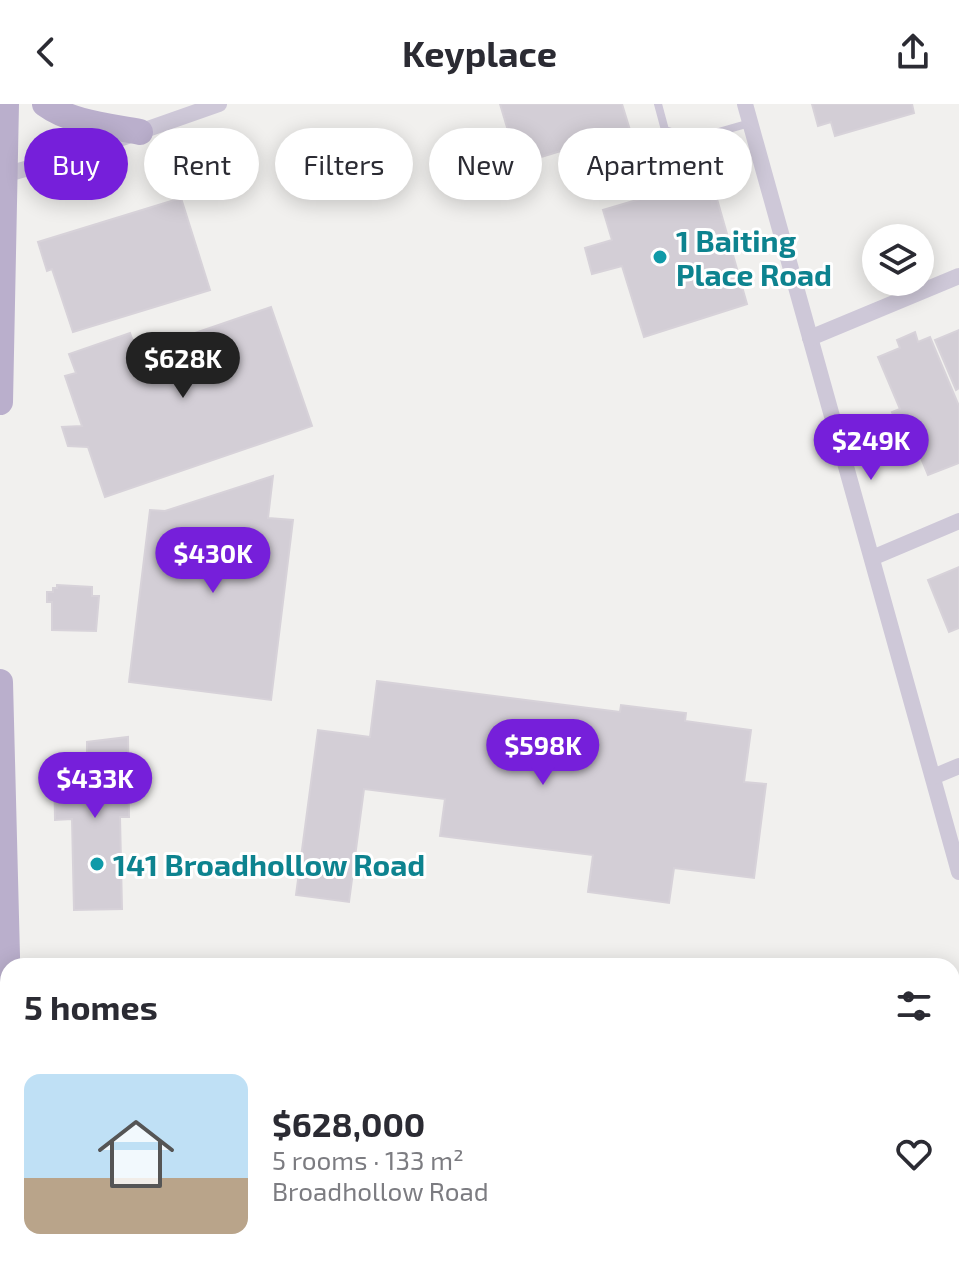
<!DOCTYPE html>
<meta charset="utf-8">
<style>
body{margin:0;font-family:"Exo 2",sans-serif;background:#f2f2f3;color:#2b2b33;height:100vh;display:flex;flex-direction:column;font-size:30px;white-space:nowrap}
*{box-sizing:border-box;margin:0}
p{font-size:26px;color:#7c7c81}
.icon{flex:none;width:44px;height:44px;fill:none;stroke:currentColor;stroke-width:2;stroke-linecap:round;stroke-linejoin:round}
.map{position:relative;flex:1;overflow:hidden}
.sheet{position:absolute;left:0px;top:854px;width:960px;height:314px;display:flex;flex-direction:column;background:#fff;border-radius:24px 24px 0 0;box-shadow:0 4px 20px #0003}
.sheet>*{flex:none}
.guide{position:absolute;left:24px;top:24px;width:912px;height:72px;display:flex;gap:16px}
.fabs{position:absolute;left:862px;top:120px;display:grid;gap:16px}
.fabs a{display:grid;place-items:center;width:72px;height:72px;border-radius:50%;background:#fff;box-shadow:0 4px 20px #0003;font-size:40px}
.price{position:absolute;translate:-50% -68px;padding:0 18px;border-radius:28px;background:#761fda;color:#fff;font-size:26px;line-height:52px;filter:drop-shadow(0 2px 4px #0008)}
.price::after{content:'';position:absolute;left:50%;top:48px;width:24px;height:18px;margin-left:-12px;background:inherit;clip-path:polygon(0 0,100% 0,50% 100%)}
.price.current{background:#222;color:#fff}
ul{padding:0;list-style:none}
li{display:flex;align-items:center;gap:24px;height:200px;padding:0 24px}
li span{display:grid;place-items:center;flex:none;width:224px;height:160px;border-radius:16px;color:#555}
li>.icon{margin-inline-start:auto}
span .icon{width:96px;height:96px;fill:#fffc;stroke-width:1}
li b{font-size:34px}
h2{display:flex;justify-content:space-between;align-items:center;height:96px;padding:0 24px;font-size:34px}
.pill{padding:0 28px;border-radius:36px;background:#fff;box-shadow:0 4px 20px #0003;font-size:28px;line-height:72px}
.pill.current{background:#761fda;color:#fff}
header{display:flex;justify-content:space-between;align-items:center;height:104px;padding:0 24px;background:#fff;font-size:36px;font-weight:700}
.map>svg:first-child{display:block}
</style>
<header><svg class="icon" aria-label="back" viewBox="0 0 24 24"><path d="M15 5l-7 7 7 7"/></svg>Keyplace<svg class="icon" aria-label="share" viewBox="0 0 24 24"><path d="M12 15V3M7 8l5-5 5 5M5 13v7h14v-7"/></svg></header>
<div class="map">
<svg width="959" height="1167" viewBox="0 0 959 1167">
<rect width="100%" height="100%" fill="#f1f0ee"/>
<!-- building -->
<g fill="#d3ced6" stroke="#d7d2d9" stroke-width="2">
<polygon points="500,0 622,0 630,26 518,60"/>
<polygon points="812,0 912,0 914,9 835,32 831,18 818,22"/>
<polygon points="711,74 747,200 644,233 622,162 592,170 585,144 612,136 603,106"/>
<polygon points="181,94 210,186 73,228 52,165 47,167 38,138"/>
<polygon points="271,203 312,322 105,393 88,343 68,342 62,323 82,322 65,272 76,269 69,250 130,229 137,249"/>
<polygon points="959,226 959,284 956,286 935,236"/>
<polygon points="915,228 918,238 930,233 959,302 959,359 928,371 909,325 900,329 892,308 900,305 878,253 900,244 897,236"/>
<polygon points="273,372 268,414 293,416 271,596 129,578 150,406 165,407"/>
<polygon points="959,463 959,524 949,528 928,476"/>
<polygon points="57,481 92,483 92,492 99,492 96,527 52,526 52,498 47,498 47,488 53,488 53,484 57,484"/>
<polygon points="377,577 620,608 621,601 686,609 685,617 751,626 744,678 766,680 754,774 674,764 669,799 588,788 593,751 440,732 445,695 364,685 349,798 296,791 318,626 370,633"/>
<polygon points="128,633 129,713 120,713 122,805 74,806 72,715 55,716 54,656 87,655 87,638"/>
<polygon points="952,991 959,992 953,1034 952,1034"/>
<polygon points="138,1160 370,1160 369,1167 196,1167"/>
<polygon points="466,1160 519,1160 518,1167 465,1167"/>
<polygon points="710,1160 749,1160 749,1166 719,1167 719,1164 710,1164"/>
<polygon points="75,1161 121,1167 75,1167"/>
</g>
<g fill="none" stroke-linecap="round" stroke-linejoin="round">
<!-- lane -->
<polyline stroke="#cec8d8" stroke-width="8" points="658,0 665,26 694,35 750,19"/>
<!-- street -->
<g stroke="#cec8d8" stroke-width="16">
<polyline points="745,0 959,768"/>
<polyline points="0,72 68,53 219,0"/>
<polyline points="810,234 959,172"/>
<polyline points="872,454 959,417"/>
<polyline points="933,673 959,662"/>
<polyline points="568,1160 568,1167"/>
<polyline points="800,1160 800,1167"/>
</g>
<!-- primary -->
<g stroke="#baafcc" stroke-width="26">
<path d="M45,0C71,19 109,22 140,28"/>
<polyline points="0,298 6,0"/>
<polyline points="0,578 8,891"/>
<polyline points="15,1160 15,1167"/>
</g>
</g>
<!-- markers -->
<g fill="#0f9aa8" stroke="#fff" stroke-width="3">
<circle cx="660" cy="153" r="8"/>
<circle cx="97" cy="760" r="8"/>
</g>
<g text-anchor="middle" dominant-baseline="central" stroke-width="6" stroke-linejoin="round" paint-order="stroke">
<!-- culture labels -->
<g font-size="30" font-weight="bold" fill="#0d838f" stroke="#fff" text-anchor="start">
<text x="676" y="136">1 Baiting<tspan x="676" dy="34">Place Road</tspan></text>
<text x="113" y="760">141 Broadhollow Road</text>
</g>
</g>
</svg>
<div class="fabs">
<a><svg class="icon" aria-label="layers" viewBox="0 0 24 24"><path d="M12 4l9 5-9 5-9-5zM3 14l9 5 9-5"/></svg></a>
</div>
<b class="price current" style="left:183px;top:296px">$628K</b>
<b class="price" style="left:871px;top:378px">$249K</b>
<b class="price" style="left:213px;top:491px">$430K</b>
<b class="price" style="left:543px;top:683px">$598K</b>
<b class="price" style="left:95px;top:716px">$433K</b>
<div class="guide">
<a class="pill current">Buy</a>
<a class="pill">Rent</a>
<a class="pill">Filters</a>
<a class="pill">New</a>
<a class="pill">Apartment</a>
</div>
<section class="sheet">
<h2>5 homes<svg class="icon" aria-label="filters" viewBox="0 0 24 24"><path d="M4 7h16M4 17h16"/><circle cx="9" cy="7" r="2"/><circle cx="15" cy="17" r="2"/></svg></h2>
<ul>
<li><span style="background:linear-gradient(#bfe0f5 65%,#b9a48a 0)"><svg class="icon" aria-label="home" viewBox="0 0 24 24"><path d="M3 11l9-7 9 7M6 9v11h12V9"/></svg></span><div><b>$628,000</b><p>5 rooms · 133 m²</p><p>Broadhollow Road</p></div><svg class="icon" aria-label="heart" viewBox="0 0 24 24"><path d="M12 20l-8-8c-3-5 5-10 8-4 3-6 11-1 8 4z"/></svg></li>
</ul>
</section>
</div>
